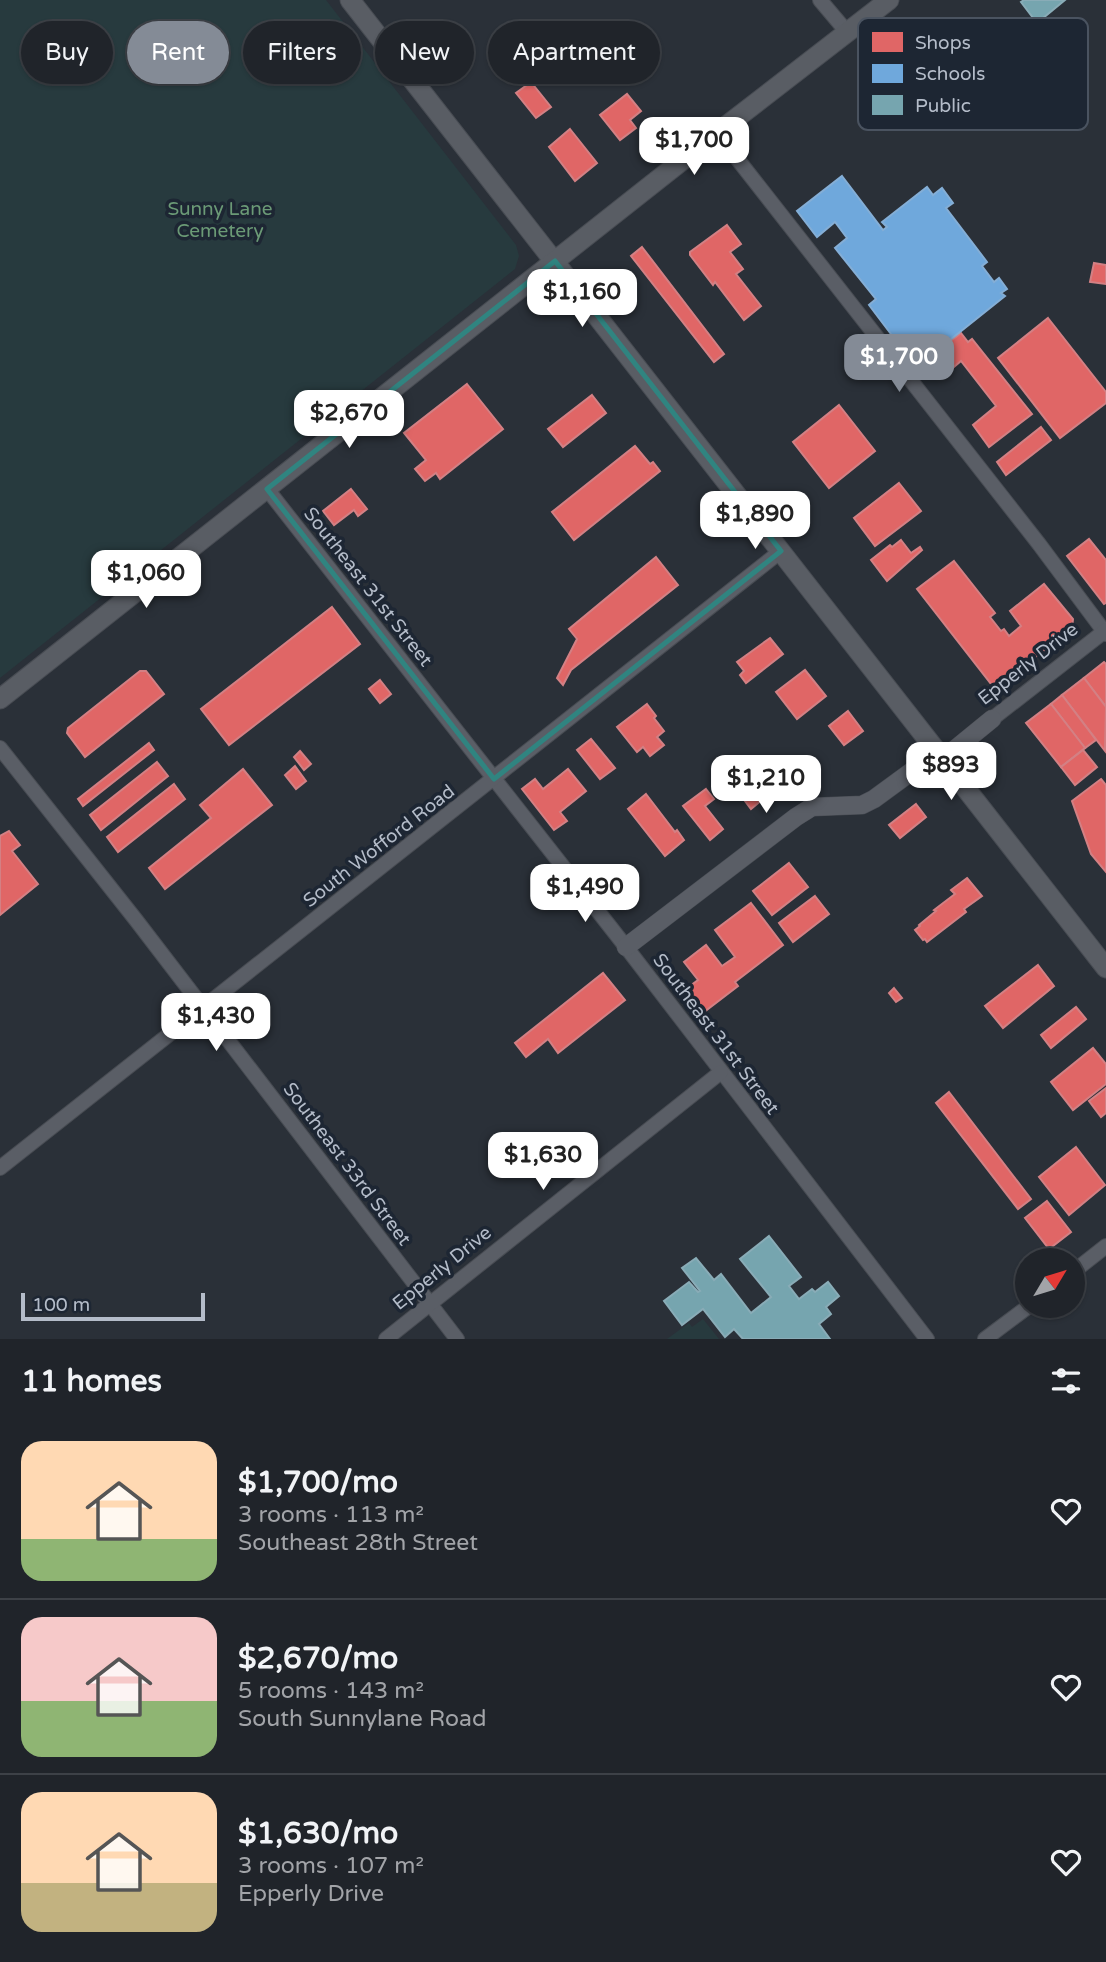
<!DOCTYPE html>
<meta charset="utf-8">
<style>
body{margin:0;font-family:"Varela Round",sans-serif;background:#282c32;color:#f1f3f6;height:100vh;display:flex;flex-direction:column;font-size:26px;white-space:nowrap}
*{box-sizing:border-box;margin:0}
p{font-size:23px;color:#a2a4a8}
.icon{flex:none;width:38px;height:38px;fill:none;stroke:currentColor;stroke-width:2;stroke-linecap:round;stroke-linejoin:round}
.map{position:relative;height:1339px;overflow:hidden}
.details{display:flex;flex-direction:column;background:#20242a;flex:1}
.details>*{flex:none}
.hud{position:absolute;left:21px;top:21px;width:700px;height:63px;display:flex;gap:14px}
.needle{width:46px;rotate:52deg}
.controls{position:absolute;left:1015px;top:1248px;display:grid;gap:14px}
.controls a{display:grid;place-items:center;width:70px;height:70px;border-radius:50%;background:#20242a;box-shadow:0 2px 5px #0004,0 0 0 2px #3d4147;font-size:35px}
.scale{position:absolute;left:21px;bottom:18px;width:184px;box-sizing:border-box;padding-left:7px;border:4px solid #b4bcc9;border-top:0;font-size:19px;line-height:24px;white-space:nowrap;color:#b4bcc9;-webkit-text-stroke:5px #1d2633;paint-order:stroke}
.price{position:absolute;translate:-50% -60px;padding:0 16px;border-radius:14px;background:#fff;color:#222;font-size:23px;line-height:46px;filter:drop-shadow(0 2px 4px #0008)}
.price::after{content:'';position:absolute;left:50%;top:42px;width:21px;height:16px;margin-left:-10px;background:inherit;clip-path:polygon(0 0,100% 0,50% 100%)}
.price.on{background:#848b96;color:#fff}
ul{padding:0;list-style:none}
li{display:flex;align-items:center;gap:21px;height:175px;padding:0 21px}
li+li{border-top:2px solid #3d4147}
li span{display:grid;place-items:center;flex:none;width:196px;height:140px;border-radius:21px;color:#555}
li>.icon{margin-inline-start:auto}
span .icon{width:84px;height:84px;fill:#fffc;stroke-width:1}
li b{font-size:30px}
h2{display:flex;justify-content:space-between;align-items:center;height:84px;padding:0 21px;font-size:30px}
.chip{padding:0 24px;border-radius:32px;background:#20242a;box-shadow:0 2px 5px #0004,0 0 0 2px #3d4147;font-size:24px;line-height:63px}
.chip.on{background:#848b96;color:#fff}
.map>svg:first-child{display:block}
</style>
<div class="map">
<svg width="1106" height="1339" viewBox="0 0 1106 1339">
<rect width="100%" height="100%" fill="#2a3038"/>
<!-- green -->
<g fill="#273a3e">
<polygon points="0,0 326,0 516,245 519,256 515,269 0,678"/>
<polygon points="703,1319 719,1339 667,1339 689,1323 692,1327"/>
</g>
<!-- shops -->
<g fill="#e06666" stroke="#d38084" stroke-width="2">
<polygon points="531,82 551,107 536,118 516,93"/>
<polygon points="627,94 641,111 630,120 636,128 620,140 600,115"/>
<polygon points="570,129 597,163 575,181 549,147"/>
<polygon points="727,225 741,244 730,252 743,269 736,274 761,306 744,320 715,282 713,285 690,255 690,252"/>
<polygon points="642,247 724,354 714,362 631,256"/>
<polygon points="1094,263 1106,265 1106,284 1090,282"/>
<polygon points="1048,318 1106,392 1106,403 1060,438 998,358"/>
<polygon points="961,333 968,342 972,339 1032,414 989,447 973,425 996,406 961,361 942,377 927,359"/>
<polygon points="467,384 503,429 440,479 436,473 425,481 415,469 426,460 404,433"/>
<polygon points="592,395 606,413 563,447 548,429"/>
<polygon points="839,405 875,451 829,488 793,442"/>
<polygon points="1041,427 1051,440 1006,475 997,462"/>
<polygon points="635,446 650,464 653,462 660,471 574,540 552,512"/>
<polygon points="899,483 921,511 875,546 854,518"/>
<polygon points="351,489 367,509 358,516 354,510 334,525 323,511"/>
<polygon points="1089,539 1106,560 1106,603 1104,604 1067,556"/>
<polygon points="901,540 911,553 920,547 922,550 887,581 871,560 890,545 892,547"/>
<polygon points="656,557 678,585 571,670 563,685 557,678 577,639 569,629"/>
<polygon points="954,561 995,613 990,617 1001,631 1004,629 1009,636 1021,626 1010,611 1044,584 1073,619 1072,629 1057,641 1054,638 1048,642 1051,645 1021,668 1019,665 1017,667 1019,670 995,689 917,589"/>
<polygon points="332,607 360,644 229,745 201,709"/>
<polygon points="770,638 783,654 746,683 740,675 744,671 737,662"/>
<polygon points="1104,662 1106,664 1106,707 1084,678"/>
<polygon points="805,670 826,696 797,719 776,692"/>
<polygon points="140,671 146,671 164,694 85,757 67,733 68,728"/>
<polygon points="1084,678 1106,707 1105,751 1062,695"/>
<polygon points="380,680 391,694 380,703 369,689"/>
<polygon points="1062,695 1096,740 1085,748 1051,704"/>
<polygon points="647,704 656,716 654,718 664,731 657,737 664,745 650,756 643,747 637,752 617,727"/>
<polygon points="1051,704 1085,748 1061,767 1026,723"/>
<polygon points="848,711 863,731 844,745 829,726"/>
<polygon points="591,739 615,768 600,779 577,750"/>
<polygon points="149,743 154,750 83,806 78,799"/>
<polygon points="1083,750 1097,767 1075,785 1061,767"/>
<polygon points="300,751 311,764 304,770 294,757"/>
<polygon points="157,762 168,776 101,830 90,815"/>
<polygon points="295,766 306,781 296,789 285,775"/>
<polygon points="746,767 768,795 751,809 730,781"/>
<polygon points="243,769 272,805 165,889 149,868 211,818 200,805"/>
<polygon points="568,769 586,791 560,812 567,821 554,830 522,789 535,779 543,789"/>
<polygon points="1101,779 1106,785 1106,872 1091,854 1072,801"/>
<polygon points="174,784 185,799 118,852 107,837"/>
<polygon points="706,789 714,799 705,806 723,829 710,840 683,806"/>
<polygon points="646,794 675,832 677,830 684,840 665,856 628,809"/>
<polygon points="916,804 926,817 900,838 889,825"/>
<polygon points="9,831 20,845 12,851 38,884 0,915 0,836"/>
<polygon points="789,863 808,887 772,915 753,891"/>
<polygon points="967,878 982,896 964,909 966,912 927,942 925,939 923,940 915,930 920,926 919,925 936,911 934,910 955,894 951,890"/>
<polygon points="815,896 829,914 793,942 779,923"/>
<polygon points="751,903 783,945 735,982 738,986 704,1012 686,989 698,980 684,962 706,945 722,966 735,957 715,930"/>
<polygon points="1038,965 1054,986 1003,1028 985,1006"/>
<polygon points="603,973 625,1000 558,1053 548,1039 526,1057 515,1043"/>
<polygon points="894,988 902,998 896,1002 889,993"/>
<polygon points="1076,1007 1086,1019 1051,1048 1041,1035"/>
<polygon points="1093,1048 1106,1064 1106,1084 1073,1110 1051,1082"/>
<polygon points="1106,1088 1106,1113 1101,1117 1089,1101"/>
<polygon points="949,1092 1031,1199 1018,1209 936,1103"/>
<polygon points="1076,1147 1105,1185 1069,1215 1039,1177"/>
<polygon points="1047,1201 1071,1232 1049,1249 1025,1218"/>
</g>
<!-- schools -->
<polygon fill="#6fa8dc" stroke="#84aed6" stroke-width="2" points="842,176 883,230 887,227 882,222 927,187 933,195 942,188 953,203 946,208 987,262 982,266 994,282 999,278 1007,289 1001,293 1005,296 916,367 869,305 876,299 835,248 847,238 835,222 817,237 797,211"/>
<!-- public -->
<g fill="#76a5af" stroke="#89acb7" stroke-width="2">
<polygon points="1024,0 1065,0 1037,23 1021,2"/>
<polygon points="769,1236 801,1277 789,1286 799,1299 812,1289 815,1292 828,1282 839,1296 826,1307 831,1314 819,1324 830,1339 743,1339 734,1329 725,1337 703,1309 682,1325 664,1301 689,1282 698,1292 700,1291 682,1268 696,1258 714,1280 721,1274 751,1313 771,1297 740,1259"/>
</g>
<g fill="none" stroke-linecap="round" stroke-linejoin="round">
<!-- minor casing -->
<g stroke="#484c53" stroke-width="16">
<g id="minor">
<polyline points="820,0 847,32"/>
<polyline points="717,133 1039,544 1106,634"/>
<polyline points="267,489 626,947 927,1339"/>
<polyline points="992,719 1106,630"/>
<polyline points="0,748 136,920 457,1339"/>
<polyline points="0,1168 781,551"/>
<polyline points="1073,1272 1106,1246"/>
<polyline points="386,1339 721,1072"/>
<polyline points="985,1339 1029,1306"/>
</g>
</g>
<!-- tertiary casing -->
<g stroke="#484c53" stroke-width="19">
<polyline id="tertiary" points="626,947 796,817 812,807 862,805 874,799 919,766 943,759 992,719"/>
</g>
<!-- secondary casing -->
<g stroke="#484c53" stroke-width="21">
<g id="secondary">
<polyline points="350,0 1106,968"/>
<polyline points="0,699 717,133 889,0"/>
</g>
</g>
<!-- minor -->
<use href="#minor" stroke="#5a5e66" stroke-width="14"/>
<!-- tertiary -->
<use href="#tertiary" stroke="#5a5e66" stroke-width="18"/>
<!-- secondary -->
<use href="#secondary" stroke="#595d64" stroke-width="19"/>
</g>
<!-- marked area -->
<path fill="none" stroke="#308480" stroke-width="5" stroke-linejoin="round" d="M555,261L781,551L494,779L267,489Z"/>
<g text-anchor="middle" dominant-baseline="central" stroke-width="7" stroke-linejoin="round" paint-order="stroke">
<!-- park labels -->
<g font-size="19" fill="#6b9a76" stroke="#1d2633">
<text x="220" y="209">Sunny Lane<tspan x="220" dy="22">Cemetery</tspan></text>
</g>
<!-- street labels -->
<g font-size="19" fill="#b4bcc9" stroke="#1d2633">
<text transform="translate(368 587) rotate(52)">Southeast 31st Street</text>
<text transform="translate(1028 664) rotate(-38)">Epperly Drive</text>
<text transform="translate(379 846) rotate(-38)">South Wofford Road</text>
<text transform="translate(716 1034) rotate(53)">Southeast 31st Street</text>
<text transform="translate(347 1164) rotate(53)">Southeast 33rd Street</text>
<text transform="translate(442 1268) rotate(-39)">Epperly Drive</text>
</g>
</g>
<!-- legend -->
<rect x="858" y="18" width="230" height="112" rx="10" fill="#1d2633" stroke="#4a5360" stroke-width="2"/>
<rect x="872" y="32" width="31" height="20" fill="#e06666"/>
<rect x="872" y="64" width="31" height="19" fill="#6fa8dc"/>
<rect x="872" y="95" width="31" height="20" fill="#76a5af"/>
<g font-size="19" fill="#b4bcc9">
<text x="915" y="49">Shops</text>
<text x="915" y="80">Schools</text>
<text x="915" y="112">Public</text>
</g>
</svg>
<div class="controls">
<a><svg class="needle" viewBox="-14 -14 28 28"><path d="M0-13l5 13h-10z" fill="#e53935"/><path d="M0 13l5-13h-10z" fill="#a2a4a8"/></svg></a>
</div>
<div class="scale">100 m</div>
<b class="price" style="left:694px;top:177px">$1,700</b>
<b class="price" style="left:582px;top:329px">$1,160</b>
<b class="price on" style="left:899px;top:394px">$1,700</b>
<b class="price" style="left:349px;top:450px">$2,670</b>
<b class="price" style="left:755px;top:551px">$1,890</b>
<b class="price" style="left:146px;top:610px">$1,060</b>
<b class="price" style="left:951px;top:802px">$893</b>
<b class="price" style="left:766px;top:815px">$1,210</b>
<b class="price" style="left:585px;top:924px">$1,490</b>
<b class="price" style="left:216px;top:1053px">$1,430</b>
<b class="price" style="left:543px;top:1192px">$1,630</b>
<div class="hud">
<a class="chip">Buy</a>
<a class="chip on">Rent</a>
<a class="chip">Filters</a>
<a class="chip">New</a>
<a class="chip">Apartment</a>
</div>
</div>
<section class="details">
<h2>11 homes<svg class="icon" aria-label="filters" viewBox="0 0 24 24"><path d="M4 7h16M4 17h16"/><circle cx="9" cy="7" r="2"/><circle cx="15" cy="17" r="2"/></svg></h2>
<ul>
<li><span style="background:linear-gradient(#ffd9b3 70%,#8fb573 0)"><svg class="icon" aria-label="home" viewBox="0 0 24 24"><path d="M3 11l9-7 9 7M6 9v11h12V9"/></svg></span><div><b>$1,700/mo</b><p>3 rooms · 113 m²</p><p>Southeast 28th Street</p></div><svg class="icon" aria-label="heart" viewBox="0 0 24 24"><path d="M12 20l-8-8c-3-5 5-10 8-4 3-6 11-1 8 4z"/></svg></li>
<li><span style="background:linear-gradient(#f6c9c9 60%,#8fb573 0)"><svg class="icon" aria-label="home" viewBox="0 0 24 24"><path d="M3 11l9-7 9 7M6 9v11h12V9"/></svg></span><div><b>$2,670/mo</b><p>5 rooms · 143 m²</p><p>South Sunnylane Road</p></div><svg class="icon" aria-label="heart" viewBox="0 0 24 24"><path d="M12 20l-8-8c-3-5 5-10 8-4 3-6 11-1 8 4z"/></svg></li>
<li><span style="background:linear-gradient(#ffd9b3 65%,#c2b280 0)"><svg class="icon" aria-label="home" viewBox="0 0 24 24"><path d="M3 11l9-7 9 7M6 9v11h12V9"/></svg></span><div><b>$1,630/mo</b><p>3 rooms · 107 m²</p><p>Epperly Drive</p></div><svg class="icon" aria-label="heart" viewBox="0 0 24 24"><path d="M12 20l-8-8c-3-5 5-10 8-4 3-6 11-1 8 4z"/></svg></li>
</ul>
</section>
